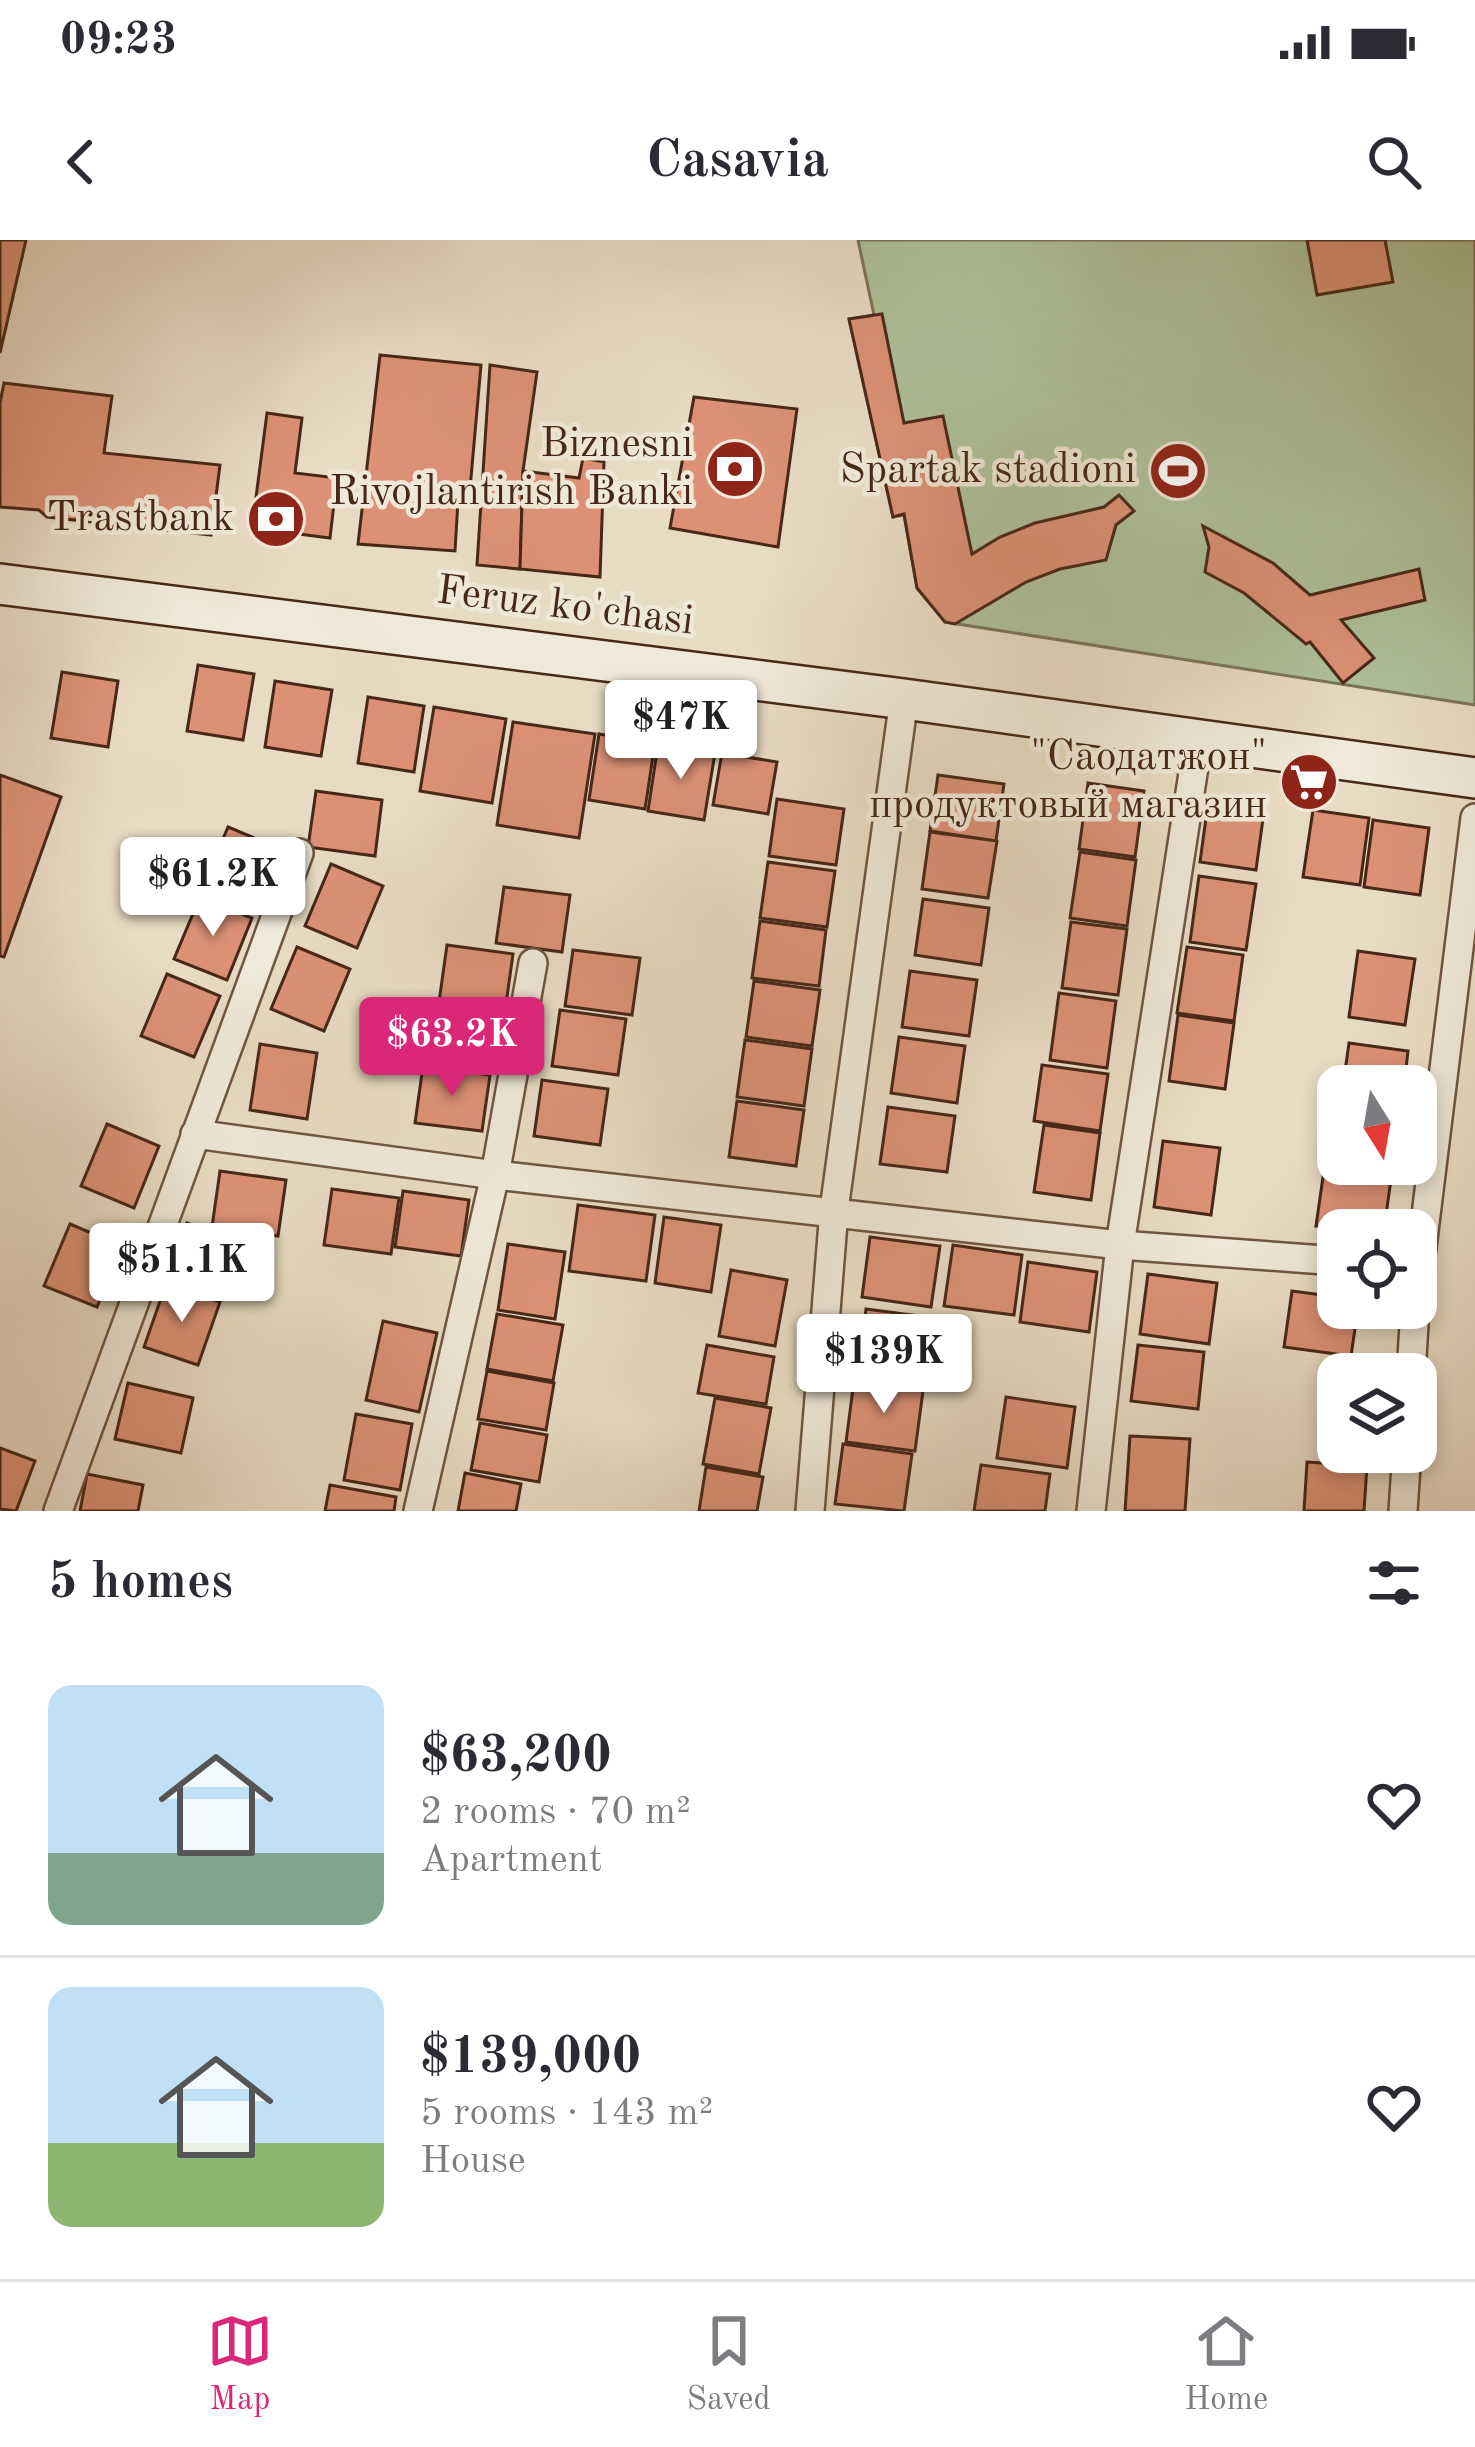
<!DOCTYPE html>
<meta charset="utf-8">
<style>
body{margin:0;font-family:"Old Standard TT",serif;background:#f2f2f3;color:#2b2b33;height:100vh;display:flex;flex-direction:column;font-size:45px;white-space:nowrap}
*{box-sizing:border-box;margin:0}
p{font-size:39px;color:#7c7c81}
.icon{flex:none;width:66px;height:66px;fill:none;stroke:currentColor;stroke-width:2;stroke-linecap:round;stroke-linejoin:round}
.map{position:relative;height:1271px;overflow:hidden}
.drawer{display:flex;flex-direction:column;background:#fff;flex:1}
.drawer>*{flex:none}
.needle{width:78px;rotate:169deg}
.tools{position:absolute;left:1317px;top:825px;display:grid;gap:24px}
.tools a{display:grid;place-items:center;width:120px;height:120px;border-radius:24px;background:#fff;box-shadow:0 6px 18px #0003;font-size:60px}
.price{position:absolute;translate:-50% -102px;padding:0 27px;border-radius:12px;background:#fff;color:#222;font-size:39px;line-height:78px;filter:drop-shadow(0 3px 6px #0008)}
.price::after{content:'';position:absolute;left:50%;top:72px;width:36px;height:27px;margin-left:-18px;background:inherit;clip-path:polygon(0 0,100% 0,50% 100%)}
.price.active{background:#db2777;color:#fff}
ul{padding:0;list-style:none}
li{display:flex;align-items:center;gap:36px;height:300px;padding:0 48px}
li+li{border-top:3px solid #e1e1e2}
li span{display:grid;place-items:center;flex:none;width:336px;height:240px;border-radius:24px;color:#555}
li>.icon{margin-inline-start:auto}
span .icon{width:144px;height:144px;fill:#fffc;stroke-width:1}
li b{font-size:51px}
h2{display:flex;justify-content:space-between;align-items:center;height:144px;padding:0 48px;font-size:51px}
.status{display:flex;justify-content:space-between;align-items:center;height:84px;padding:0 60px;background:#fff;direction:ltr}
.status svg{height:33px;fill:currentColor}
header{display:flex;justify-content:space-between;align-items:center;height:156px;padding:0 48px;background:#fff;font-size:54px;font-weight:600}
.dock{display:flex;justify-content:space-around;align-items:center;height:168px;border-top:3px solid #e1e1e2;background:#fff;font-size:33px;color:#7c7c81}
.dock a{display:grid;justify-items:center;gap:6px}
.dock .active{color:#db2777}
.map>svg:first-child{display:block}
</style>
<div class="status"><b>09:23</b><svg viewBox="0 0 49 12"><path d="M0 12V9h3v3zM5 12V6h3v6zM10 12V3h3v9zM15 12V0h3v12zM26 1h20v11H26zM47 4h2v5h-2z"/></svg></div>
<header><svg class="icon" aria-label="back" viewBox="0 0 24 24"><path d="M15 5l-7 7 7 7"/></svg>Casavia<svg class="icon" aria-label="search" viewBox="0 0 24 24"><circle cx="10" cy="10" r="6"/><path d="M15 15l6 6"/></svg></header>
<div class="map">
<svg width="1475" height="1271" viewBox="0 0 1475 1271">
<rect width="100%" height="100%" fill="#e8dbc3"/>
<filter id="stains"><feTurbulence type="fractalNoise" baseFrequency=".00167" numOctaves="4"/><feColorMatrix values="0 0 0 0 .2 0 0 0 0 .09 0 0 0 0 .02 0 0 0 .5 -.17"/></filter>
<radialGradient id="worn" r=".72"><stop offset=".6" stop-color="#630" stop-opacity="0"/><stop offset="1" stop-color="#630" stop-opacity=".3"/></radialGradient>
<!-- green -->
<polygon fill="#afc199" stroke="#7b7458" stroke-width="3" points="858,0 1475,0 1475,465 945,382 917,348 904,275 893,277 849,79 874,75"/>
<!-- building -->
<g fill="#dc9177" stroke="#472816" stroke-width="3">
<polygon points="0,0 26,0 0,113"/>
<polygon points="1307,0 1385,0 1393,42 1317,55"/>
<polygon points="882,74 904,183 943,176 972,314 1000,297 1035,283 1104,267 1119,255 1134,271 1116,285 1106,320 1060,329 1026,342 955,384 945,382 917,348 904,274 893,277 849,79"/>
<polygon points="380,115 481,125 469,260 458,261 455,311 358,304"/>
<polygon points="490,125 537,132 523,231 520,329 477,325"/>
<polygon points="4,143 112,156 104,213 220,225 211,295 47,277 39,270 0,267 0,163"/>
<polygon points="694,157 797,169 778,307 670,288"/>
<polygon points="267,173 302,178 295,233 337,238 330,298 252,288"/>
<polygon points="583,218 604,222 600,337 520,329 523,231 579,238"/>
<polygon points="1203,286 1273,323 1310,355 1419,329 1425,360 1341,380 1374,418 1343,443 1310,402 1306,404 1244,353 1205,332 1209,307"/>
<polygon points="198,425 254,434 243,500 187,491"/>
<polygon points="62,432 118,441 108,507 51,498"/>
<polygon points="275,441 332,450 321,516 265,507"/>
<polygon points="368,457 424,466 414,532 358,523"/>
<polygon points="434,467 506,479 492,563 420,551"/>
<polygon points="513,482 595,494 579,598 497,585"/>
<polygon points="599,494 655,503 645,569 589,560"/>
<polygon points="658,505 715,513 704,580 648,571"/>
<polygon points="722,513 777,522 768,574 713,565"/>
<polygon points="0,535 61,557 4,717 0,716"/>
<polygon points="938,535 1004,544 996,601 930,591"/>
<polygon points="1088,543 1144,551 1135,617 1079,609"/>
<polygon points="316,551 382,560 375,616 308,607"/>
<polygon points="1209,556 1265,564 1256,630 1200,622"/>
<polygon points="777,559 844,569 836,625 769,616"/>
<polygon points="1313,570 1369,578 1360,645 1303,637"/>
<polygon points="1373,580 1429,588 1420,655 1364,647"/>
<polygon points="228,587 281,609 255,671 202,649"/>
<polygon points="930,592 997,601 988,658 922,649"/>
<polygon points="1080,612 1136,620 1127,686 1070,678"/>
<polygon points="768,622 835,631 827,687 760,678"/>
<polygon points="331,624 383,646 357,708 305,686"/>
<polygon points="1199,636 1256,644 1246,710 1190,702"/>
<polygon points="504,647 570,655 562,712 496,703"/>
<polygon points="200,657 252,678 227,740 174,719"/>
<polygon points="923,659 989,668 981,725 915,715"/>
<polygon points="760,681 826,690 819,746 752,738"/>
<polygon points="1071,682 1127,689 1118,755 1062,748"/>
<polygon points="447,705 513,714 505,771 439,762"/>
<polygon points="297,707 350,729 324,791 271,769"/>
<polygon points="1187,707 1243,715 1234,781 1177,773"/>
<polygon points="573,710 640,718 632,775 565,766"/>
<polygon points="1358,711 1415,719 1405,785 1349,777"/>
<polygon points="910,731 977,740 969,796 902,787"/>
<polygon points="167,734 220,756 194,817 141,796"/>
<polygon points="754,741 820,750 812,806 746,797"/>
<polygon points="1059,753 1116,761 1107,828 1050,820"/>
<polygon points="433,765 500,774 492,830 425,821"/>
<polygon points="560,770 626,779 618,835 552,826"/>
<polygon points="1178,775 1234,783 1225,849 1169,841"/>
<polygon points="899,797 965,806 957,863 891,853"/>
<polygon points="745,800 812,809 804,866 737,857"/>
<polygon points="1349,803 1408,811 1404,846 1343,846"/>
<polygon points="260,804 317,813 307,879 250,870"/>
<polygon points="1042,825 1108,834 1100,891 1034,881"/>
<polygon points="423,826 490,835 482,891 415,883"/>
<polygon points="542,840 608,849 600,905 534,896"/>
<polygon points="737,861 804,870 796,926 729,917"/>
<polygon points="888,867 955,876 947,932 880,924"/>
<polygon points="107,884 159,906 134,968 81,946"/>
<polygon points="1044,885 1100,893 1091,960 1034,952"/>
<polygon points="1163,901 1220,908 1211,975 1154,967"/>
<polygon points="1324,930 1391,939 1384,990 1316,986"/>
<polygon points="220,931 286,940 278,996 212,987"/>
<polygon points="332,949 399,958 391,1014 324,1005"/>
<polygon points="403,951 469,960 461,1016 395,1007"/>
<polygon points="578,965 655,975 646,1041 569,1031"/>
<polygon points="664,977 721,985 711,1052 655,1043"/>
<polygon points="187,983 237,1002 218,1051 168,1033"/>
<polygon points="70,984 122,1006 97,1067 44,1046"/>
<polygon points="870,997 940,1006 931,1067 862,1057"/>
<polygon points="508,1004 565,1012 555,1079 498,1070"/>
<polygon points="953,1005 1022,1015 1014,1075 944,1066"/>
<polygon points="1028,1022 1097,1032 1089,1092 1020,1082"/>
<polygon points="731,1030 787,1040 775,1106 719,1096"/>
<polygon points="1148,1034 1217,1043 1209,1104 1140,1094"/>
<polygon points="166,1044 220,1062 198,1125 144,1107"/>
<polygon points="1292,1051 1338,1057 1338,1068 1358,1068 1351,1116 1284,1107"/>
<polygon points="866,1069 935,1078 927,1139 858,1129"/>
<polygon points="497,1074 563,1085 553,1141 487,1129"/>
<polygon points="383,1081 437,1093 419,1172 366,1160"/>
<polygon points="707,1105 774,1117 766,1164 698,1153"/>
<polygon points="1138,1105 1204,1112 1198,1169 1131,1161"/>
<polygon points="487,1131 554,1143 546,1190 478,1179"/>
<polygon points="854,1141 923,1151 915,1211 846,1202"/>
<polygon points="128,1143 193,1158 181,1213 115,1199"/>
<polygon points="1006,1157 1075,1167 1067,1228 997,1218"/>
<polygon points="715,1158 771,1168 759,1234 703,1224"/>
<polygon points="356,1174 412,1184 400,1250 344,1240"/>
<polygon points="480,1183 547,1195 539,1242 471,1230"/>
<polygon points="1130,1196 1190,1199 1185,1271 1125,1271"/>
<polygon points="843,1204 912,1214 904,1271 835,1264"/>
<polygon points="0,1208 35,1221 16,1271 0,1269"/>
<polygon points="1307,1222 1367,1226 1364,1271 1304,1271"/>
<polygon points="981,1225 1050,1234 1045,1271 974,1271"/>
<polygon points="706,1227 763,1237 757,1271 699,1271"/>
<polygon points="465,1233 521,1244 516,1271 458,1271"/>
<polygon points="87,1234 143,1245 138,1271 80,1271"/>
<polygon points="330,1245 396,1257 394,1271 325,1271"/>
</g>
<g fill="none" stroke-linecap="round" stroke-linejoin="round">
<!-- minor casing -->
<g stroke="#6f5541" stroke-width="32">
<g id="minor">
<polyline points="195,894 495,935 1120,1005 1338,1021"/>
<polyline points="1416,1056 1475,578"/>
<polyline points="1411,1134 1415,1068"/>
<polyline points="58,1271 299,613"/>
<polyline points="418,1271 495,935 533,723"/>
<polyline points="810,1271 834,970 904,459"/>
<polyline points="1091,1271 1120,1005 1198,501"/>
<polyline points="1403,1271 1407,1212"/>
</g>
</g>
<!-- secondary casing -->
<g stroke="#472816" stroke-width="44">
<polyline id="secondary" points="0,344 904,459 1475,538"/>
</g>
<!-- minor -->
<use href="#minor" stroke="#f0e8d8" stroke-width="27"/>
<!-- secondary -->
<use href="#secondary" stroke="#f0e8d8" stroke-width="39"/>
</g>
<!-- icons -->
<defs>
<g id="bank-disc" transform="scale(3)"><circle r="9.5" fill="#8f2418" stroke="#f0e8d8"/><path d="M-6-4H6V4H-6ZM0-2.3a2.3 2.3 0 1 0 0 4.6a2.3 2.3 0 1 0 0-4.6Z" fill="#fff"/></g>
<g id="stadium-disc" transform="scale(3)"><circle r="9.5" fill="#8f2418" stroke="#f0e8d8"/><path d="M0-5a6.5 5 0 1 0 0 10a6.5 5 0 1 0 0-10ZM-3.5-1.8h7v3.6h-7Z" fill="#fff"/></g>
<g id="supermarket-disc" transform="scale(3)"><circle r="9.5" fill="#8f2418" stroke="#f0e8d8"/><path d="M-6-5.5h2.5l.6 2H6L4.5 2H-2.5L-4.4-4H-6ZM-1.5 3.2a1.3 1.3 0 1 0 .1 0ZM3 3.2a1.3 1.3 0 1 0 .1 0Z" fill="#fff"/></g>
</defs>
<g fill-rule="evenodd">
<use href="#bank-disc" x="735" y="229"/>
<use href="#stadium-disc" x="1178" y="231"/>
<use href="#bank-disc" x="276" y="279"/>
<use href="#supermarket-disc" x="1309" y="542"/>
</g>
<g text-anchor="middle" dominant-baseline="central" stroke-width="9" stroke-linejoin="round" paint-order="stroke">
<!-- poi labels -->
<g font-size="42" fill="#472816" stroke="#f0e8d8" text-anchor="end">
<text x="693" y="205">Biznesni<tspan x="693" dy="48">Rivojlantirish Banki</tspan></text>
<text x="1136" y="231">Spartak stadioni</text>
<text x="234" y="279">Trastbank</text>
<text x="1267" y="518">"Саодатжон"<tspan x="1267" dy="48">продуктовый магазин</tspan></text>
</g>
<!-- street labels -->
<g font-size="42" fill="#472816" stroke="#f0e8d8">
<text transform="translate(565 367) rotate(7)">Feruz ko'chasi</text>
</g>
</g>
<rect width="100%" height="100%" filter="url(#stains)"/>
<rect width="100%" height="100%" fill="url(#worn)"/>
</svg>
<div class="tools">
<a><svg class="needle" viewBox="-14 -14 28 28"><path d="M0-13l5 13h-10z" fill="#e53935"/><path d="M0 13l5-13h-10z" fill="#7c7c81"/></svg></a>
<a><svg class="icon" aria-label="locate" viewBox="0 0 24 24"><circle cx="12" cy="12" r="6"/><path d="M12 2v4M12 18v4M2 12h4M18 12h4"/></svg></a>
<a><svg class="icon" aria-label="layers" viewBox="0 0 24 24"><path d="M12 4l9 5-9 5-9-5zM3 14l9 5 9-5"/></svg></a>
</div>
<b class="price" style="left:681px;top:542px">$47K</b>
<b class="price" style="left:213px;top:699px">$61.2K</b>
<b class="price active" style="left:452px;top:859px">$63.2K</b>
<b class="price" style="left:182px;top:1085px">$51.1K</b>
<b class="price" style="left:884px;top:1176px">$139K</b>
</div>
<section class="drawer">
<h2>5 homes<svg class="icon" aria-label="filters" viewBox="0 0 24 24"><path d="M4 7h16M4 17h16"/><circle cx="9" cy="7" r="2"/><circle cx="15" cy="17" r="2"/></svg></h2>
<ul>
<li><span style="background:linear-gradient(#bfe0f5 70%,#7fa58c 0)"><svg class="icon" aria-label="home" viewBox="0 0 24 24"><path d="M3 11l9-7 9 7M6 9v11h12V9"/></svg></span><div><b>$63,200</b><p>2 rooms · 70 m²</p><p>Apartment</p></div><svg class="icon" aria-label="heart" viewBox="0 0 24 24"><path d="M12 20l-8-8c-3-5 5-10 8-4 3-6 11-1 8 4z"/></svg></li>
<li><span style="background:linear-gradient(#bfe0f5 65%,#8fb573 0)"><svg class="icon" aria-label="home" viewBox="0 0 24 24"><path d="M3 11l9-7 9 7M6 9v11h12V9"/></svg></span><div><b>$139,000</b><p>5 rooms · 143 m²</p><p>House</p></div><svg class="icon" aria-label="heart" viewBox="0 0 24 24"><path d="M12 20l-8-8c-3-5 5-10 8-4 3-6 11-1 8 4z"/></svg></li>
</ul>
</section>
<nav class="dock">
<a class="active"><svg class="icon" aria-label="map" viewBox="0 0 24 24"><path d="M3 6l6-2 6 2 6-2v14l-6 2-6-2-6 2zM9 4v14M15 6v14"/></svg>Map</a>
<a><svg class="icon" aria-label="saved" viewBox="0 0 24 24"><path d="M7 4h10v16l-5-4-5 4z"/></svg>Saved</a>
<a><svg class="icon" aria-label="home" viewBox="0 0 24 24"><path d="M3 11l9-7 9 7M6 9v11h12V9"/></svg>Home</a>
</nav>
